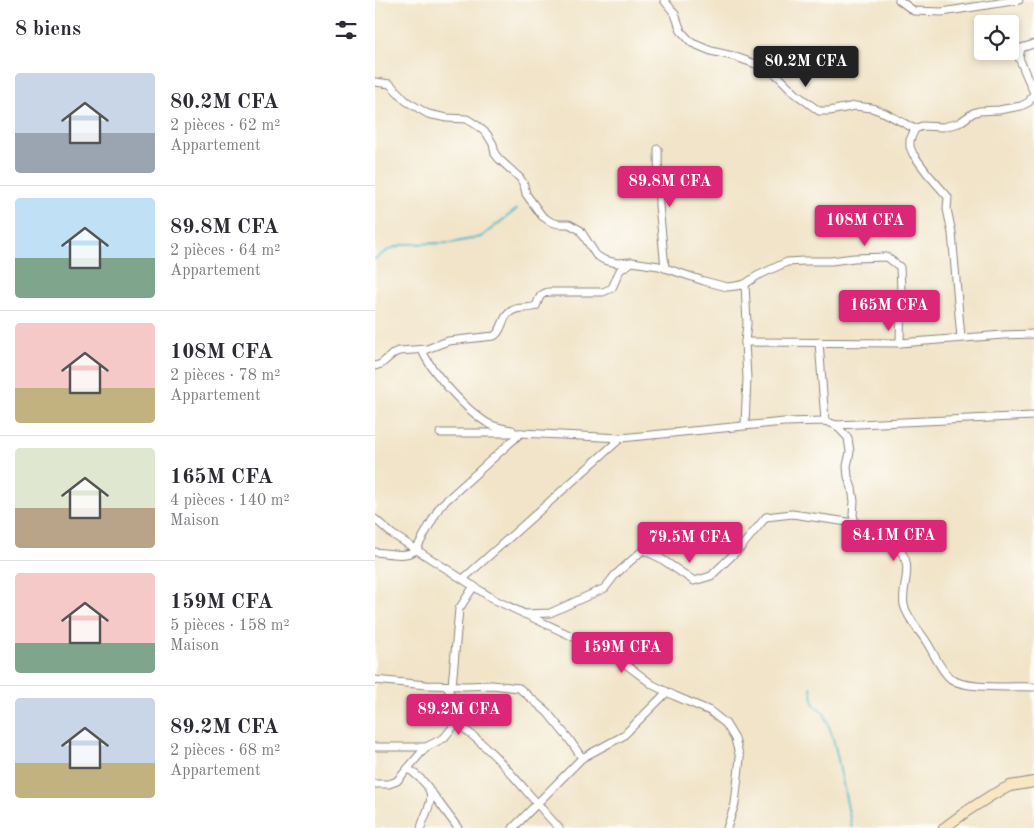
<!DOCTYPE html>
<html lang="fr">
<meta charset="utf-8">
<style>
body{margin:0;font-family:"Old Standard TT",serif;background:#f7f7f7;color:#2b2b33;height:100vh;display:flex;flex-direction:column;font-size:19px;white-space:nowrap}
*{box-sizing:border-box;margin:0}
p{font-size:16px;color:#7c7c81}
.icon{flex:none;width:28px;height:28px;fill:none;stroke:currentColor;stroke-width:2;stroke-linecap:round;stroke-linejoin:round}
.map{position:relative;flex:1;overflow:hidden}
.details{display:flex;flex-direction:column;background:#fff;width:375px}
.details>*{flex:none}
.tools{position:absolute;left:599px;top:15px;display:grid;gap:10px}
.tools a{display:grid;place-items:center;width:45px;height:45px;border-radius:5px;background:#fff;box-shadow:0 2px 8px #0003;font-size:25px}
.price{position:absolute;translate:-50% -42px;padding:0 11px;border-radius:5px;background:#db2777;color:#fff;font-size:16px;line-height:32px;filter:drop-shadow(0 1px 2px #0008)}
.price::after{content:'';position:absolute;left:50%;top:30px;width:15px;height:11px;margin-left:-8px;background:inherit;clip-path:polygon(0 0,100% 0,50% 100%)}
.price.active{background:#222;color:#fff}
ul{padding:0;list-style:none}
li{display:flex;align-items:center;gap:15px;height:125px;padding:0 15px}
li+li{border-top:1px solid #e1e1e2}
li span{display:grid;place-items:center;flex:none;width:140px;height:100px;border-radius:5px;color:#555}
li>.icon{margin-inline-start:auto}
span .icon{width:60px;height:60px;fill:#fffc;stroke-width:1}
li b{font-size:21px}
h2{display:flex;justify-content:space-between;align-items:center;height:60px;padding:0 15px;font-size:21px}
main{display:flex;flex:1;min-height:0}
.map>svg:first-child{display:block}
</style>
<main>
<section class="details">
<h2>8 biens<svg class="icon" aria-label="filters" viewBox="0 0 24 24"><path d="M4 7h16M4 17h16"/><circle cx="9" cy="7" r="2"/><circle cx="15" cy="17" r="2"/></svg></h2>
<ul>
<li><span style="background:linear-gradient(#c9d6e8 60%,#9aa5b1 0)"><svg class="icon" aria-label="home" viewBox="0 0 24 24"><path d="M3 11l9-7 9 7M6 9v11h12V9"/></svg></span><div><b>80.2M CFA</b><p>2 pièces · 62 m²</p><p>Appartement</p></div></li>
<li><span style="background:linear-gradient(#bfe0f5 60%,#7fa58c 0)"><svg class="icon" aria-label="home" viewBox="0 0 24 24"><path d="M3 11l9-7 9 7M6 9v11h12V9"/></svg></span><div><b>89.8M CFA</b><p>2 pièces · 64 m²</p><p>Appartement</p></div></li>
<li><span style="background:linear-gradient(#f6c9c9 65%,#c2b280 0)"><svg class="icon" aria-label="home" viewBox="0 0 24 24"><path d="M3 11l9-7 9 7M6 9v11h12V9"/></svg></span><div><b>108M CFA</b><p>2 pièces · 78 m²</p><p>Appartement</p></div></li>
<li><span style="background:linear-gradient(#dfe7d0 60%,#b9a48a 0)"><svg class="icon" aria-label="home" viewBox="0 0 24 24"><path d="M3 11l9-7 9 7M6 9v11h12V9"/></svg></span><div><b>165M CFA</b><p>4 pièces · 140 m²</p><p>Maison</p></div></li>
<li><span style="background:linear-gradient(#f6c9c9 70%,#7fa58c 0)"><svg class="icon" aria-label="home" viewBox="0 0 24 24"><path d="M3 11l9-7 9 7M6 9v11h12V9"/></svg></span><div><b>159M CFA</b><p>5 pièces · 158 m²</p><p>Maison</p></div></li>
<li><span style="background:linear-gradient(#c9d6e8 65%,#c2b280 0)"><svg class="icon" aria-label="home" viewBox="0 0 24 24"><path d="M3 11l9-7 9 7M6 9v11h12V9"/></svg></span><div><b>89.2M CFA</b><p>2 pièces · 68 m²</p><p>Appartement</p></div></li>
</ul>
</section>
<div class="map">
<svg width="659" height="828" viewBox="0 0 659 828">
<rect width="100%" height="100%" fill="#fdfcf7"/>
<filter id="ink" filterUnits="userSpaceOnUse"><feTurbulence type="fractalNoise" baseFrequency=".02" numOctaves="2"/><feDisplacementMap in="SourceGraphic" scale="10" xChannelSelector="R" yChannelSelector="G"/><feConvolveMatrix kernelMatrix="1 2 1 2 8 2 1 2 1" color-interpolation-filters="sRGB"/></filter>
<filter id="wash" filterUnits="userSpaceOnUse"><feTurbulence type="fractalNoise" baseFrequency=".0096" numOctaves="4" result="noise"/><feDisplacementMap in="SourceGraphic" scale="20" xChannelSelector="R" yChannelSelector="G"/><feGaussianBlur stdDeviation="1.12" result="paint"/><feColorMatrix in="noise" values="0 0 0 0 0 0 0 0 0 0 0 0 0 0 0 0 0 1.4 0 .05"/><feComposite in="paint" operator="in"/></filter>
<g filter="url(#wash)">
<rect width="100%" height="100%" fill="#f1e4c8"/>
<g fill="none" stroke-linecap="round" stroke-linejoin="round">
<!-- stream -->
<g stroke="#4db7cb" stroke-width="2">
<polyline points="0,259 15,249 30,244 76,243 106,237 142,209"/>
<polyline points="436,687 439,705 449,713 456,732 461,750 477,828"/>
</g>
</g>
</g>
<g filter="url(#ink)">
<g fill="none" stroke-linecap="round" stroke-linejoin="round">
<!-- street casing -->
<g stroke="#8a8382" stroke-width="9">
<g id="street">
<polyline points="289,0 300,14 306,31 317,43 336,51 358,56 392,68 403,76 421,94 444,111 454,111 480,106 497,108 510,113 540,129"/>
<polyline points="524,0 539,11 567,12 644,0"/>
<polyline points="0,82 15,84 31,101 53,114 72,118 92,119 103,126 112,134 118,144 120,154 124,159 145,178 149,185 151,194 167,216 176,222 184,224 194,224 205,230 221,255 229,260 242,263 256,262"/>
<polyline points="283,149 284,205 290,268"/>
<polyline points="370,284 372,324 370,342 372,378 370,425"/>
<polyline points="586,338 577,233 572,209 573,197 552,173 538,154 535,147 535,140 540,129 547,126 568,127 584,123 598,113 604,111 624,110 646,106 654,102 659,93 644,58 646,48 659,44"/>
<polyline points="370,342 525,343 628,335 659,334"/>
<polyline points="444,342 450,421"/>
<path d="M47,350C56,372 93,412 114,424C121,427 129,429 137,430"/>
<path d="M0,366L6,364L19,353L24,351L52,349L73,341L119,336C128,331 126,319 134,313C142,305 152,310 161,306C165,298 163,295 173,292H228L237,288L245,270L257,262L284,266L329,281L352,287L361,286L370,284L382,276L412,262L429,261H456L479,258L512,257L525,267L526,289L525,343"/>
<polyline points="461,425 659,416"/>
<polyline points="65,433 146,433 246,438 409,422 450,421 461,425 473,438 475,452 472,466 473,477 477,488 479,501 478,515 480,523"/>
<polyline points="0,519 17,534 120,600 237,655 253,666 278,685 300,696 335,711 351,724 360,739 365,758 360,804 352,828"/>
<path d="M0,552C13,553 30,558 41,550L65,506L146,433"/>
<polyline points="88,579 246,438"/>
<path d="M149,614L175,613L230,588L240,575L268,550L285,558L319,581L336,576L367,546L391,517L417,514L480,523C496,533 515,536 527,553C538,568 526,588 529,605C532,618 544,630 551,641C559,653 565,670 576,679C591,690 639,686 659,687"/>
<polyline points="0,680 51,685 91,686 117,685 144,688 172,712 194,739 207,758"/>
<polyline points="77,686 84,609 99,586"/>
<path d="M81,723C122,751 150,792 184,828"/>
<polyline points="0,747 51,747"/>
<path d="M33,768C45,779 61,787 54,806C52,813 48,820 46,828"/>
<polyline points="0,784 14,784 22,781 51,747 69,738 81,723 79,703 72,686"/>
<polyline points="57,793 83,828"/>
<polyline points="138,828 207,758 248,736 292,692"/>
</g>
</g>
<!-- secondary casing -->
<g stroke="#8a8382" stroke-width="12">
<polyline id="secondary" points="569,828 592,811 617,795 635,786 659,782"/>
</g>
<!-- street -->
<use href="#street" stroke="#fff" stroke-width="7"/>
<!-- secondary -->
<use href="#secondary" stroke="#f9e7c3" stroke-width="10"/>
</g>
</g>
</svg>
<div class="tools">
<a><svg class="icon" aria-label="locate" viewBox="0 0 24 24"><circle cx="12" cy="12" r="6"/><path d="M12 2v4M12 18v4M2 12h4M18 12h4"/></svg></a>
</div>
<b class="price active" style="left:431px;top:88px">80.2M CFA</b>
<b class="price" style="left:295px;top:208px">89.8M CFA</b>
<b class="price" style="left:490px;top:247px">108M CFA</b>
<b class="price" style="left:514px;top:332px">165M CFA</b>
<b class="price" style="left:519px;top:562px">84.1M CFA</b>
<b class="price" style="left:315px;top:564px">79.5M CFA</b>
<b class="price" style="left:247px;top:674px">159M CFA</b>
<b class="price" style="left:84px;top:736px">89.2M CFA</b>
</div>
</main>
